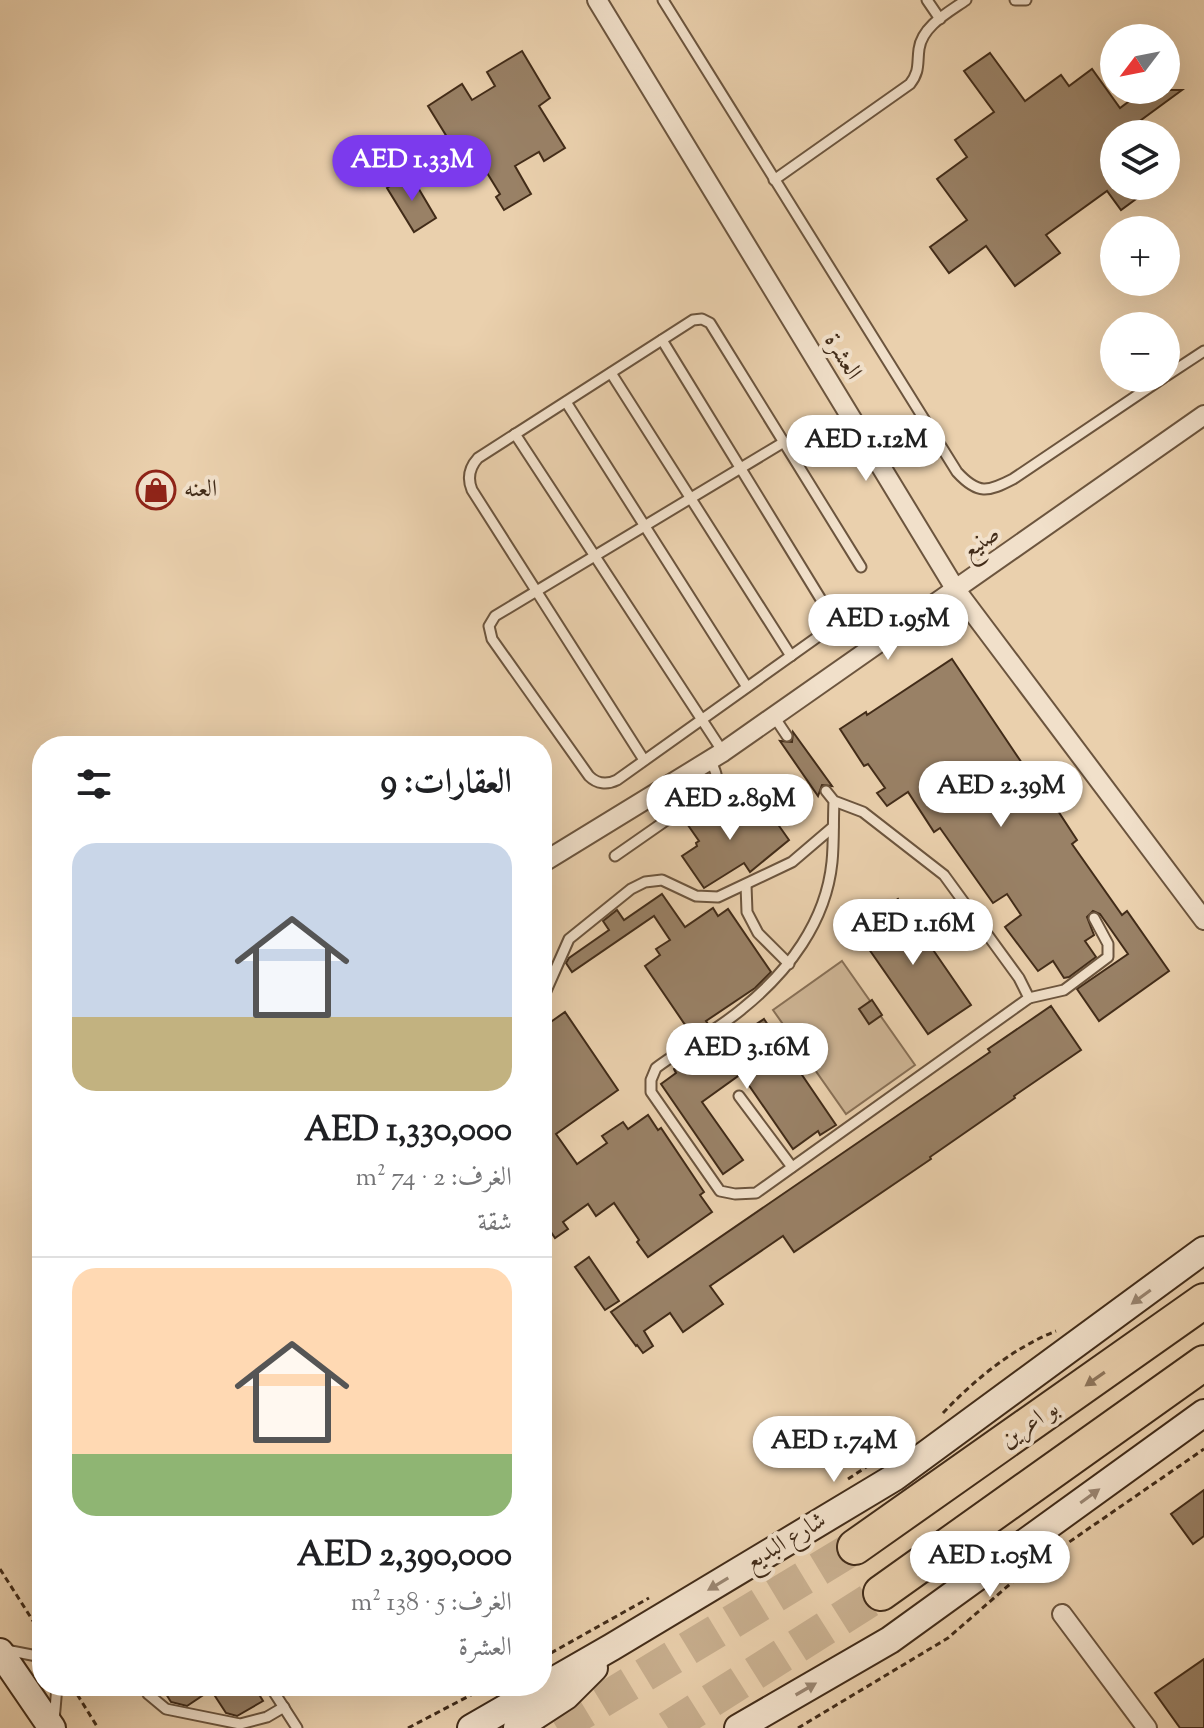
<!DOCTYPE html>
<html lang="ar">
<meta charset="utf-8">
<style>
body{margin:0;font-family:"Sorts Mill Goudy",Amiri,serif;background:#f2f2f2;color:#202124;direction:rtl;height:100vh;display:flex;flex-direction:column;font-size:30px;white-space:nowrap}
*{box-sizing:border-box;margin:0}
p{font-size:26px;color:#757577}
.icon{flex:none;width:44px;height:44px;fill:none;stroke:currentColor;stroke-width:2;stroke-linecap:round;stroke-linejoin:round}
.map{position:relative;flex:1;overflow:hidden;direction:ltr}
.details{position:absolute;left:32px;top:736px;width:520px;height:960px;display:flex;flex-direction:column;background:#fff;border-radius:32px;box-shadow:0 8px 32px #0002;direction:rtl}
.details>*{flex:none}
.needle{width:52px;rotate:238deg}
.tools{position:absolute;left:1100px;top:24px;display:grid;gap:16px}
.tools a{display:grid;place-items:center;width:80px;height:80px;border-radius:50%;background:#fff;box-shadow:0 8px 32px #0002;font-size:40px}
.price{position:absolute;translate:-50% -68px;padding:0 18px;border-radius:28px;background:#fff;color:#222;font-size:26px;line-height:52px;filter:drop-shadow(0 2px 4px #0008)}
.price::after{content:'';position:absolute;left:50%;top:48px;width:24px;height:18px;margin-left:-12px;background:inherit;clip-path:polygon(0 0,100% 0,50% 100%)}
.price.current{background:#7c3aed;color:#fff}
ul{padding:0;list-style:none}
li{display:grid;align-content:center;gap:16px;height:424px;padding:0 40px}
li+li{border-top:2px solid #e0e0e0}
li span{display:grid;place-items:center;height:248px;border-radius:24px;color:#555}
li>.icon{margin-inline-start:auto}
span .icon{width:144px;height:144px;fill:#fffc;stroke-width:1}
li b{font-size:34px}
h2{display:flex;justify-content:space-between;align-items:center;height:96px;padding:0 40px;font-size:34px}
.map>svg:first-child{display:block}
</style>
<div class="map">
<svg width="1204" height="1728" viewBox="0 0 1204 1728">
<rect width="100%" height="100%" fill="#ead0ad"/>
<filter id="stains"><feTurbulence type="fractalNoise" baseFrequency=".0025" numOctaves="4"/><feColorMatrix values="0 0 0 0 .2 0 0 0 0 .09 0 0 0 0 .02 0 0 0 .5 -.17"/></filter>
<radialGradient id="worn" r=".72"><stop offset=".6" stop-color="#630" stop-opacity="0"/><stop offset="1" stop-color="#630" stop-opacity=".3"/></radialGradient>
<!-- green -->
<polygon fill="#cdb494" stroke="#887056" stroke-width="2" points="842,961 915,1065 846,1114 773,1010"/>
<!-- building -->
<g fill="#998166" stroke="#422c19" stroke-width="2">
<polygon points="522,51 550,98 539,106 565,148 544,161 539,152 515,166 531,194 504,210 496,197 500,194 484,168 471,176 428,106 462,84 472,100 495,86 487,72"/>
<polygon points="990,53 1025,101 1061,75 1069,86 1092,69 1120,108 1144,90 1182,90 1133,126 1139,134 1114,134 1113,186 1127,186 1136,199 1121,210 1107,191 1046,235 1060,253 1015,286 986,246 949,273 930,247 967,220 937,179 967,157 955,140 994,112 964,71"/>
<polygon points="410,174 436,218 414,232 387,188"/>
<polygon points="952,659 1036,784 1039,782 1077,840 1072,844 1122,915 1127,911 1169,971 1099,1021 1077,989 1128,954 1100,914 1093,911 1087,917 1094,935 1085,941 1096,957 1069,977 1064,978 1053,961 1038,971 1005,927 1021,915 1007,894 993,903 940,828 934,832 908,792 887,806 877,793 885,788 868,764 864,766 840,729 866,712 867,715"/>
<polygon points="793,732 832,786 822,785 818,796 780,741 792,742"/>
<polygon points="708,800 721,821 734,812 741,822 765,806 789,840 750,872 744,863 704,888 682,856 697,846 696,843 699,841 683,818"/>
<polygon points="662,894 685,927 713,908 718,916 728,909 771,972 755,988 706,1021 708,1024 692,1035 645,966 660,955 656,949 670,940 654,916 572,972 566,963 569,958 609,930 603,921 617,910 624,920"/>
<polygon points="898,899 971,1005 928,1034 855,929"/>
<polygon points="872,1000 882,1015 869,1024 859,1009"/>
<polygon points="1051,1006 1081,1050 1014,1096 1015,1098 930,1157 931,1159 794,1252 783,1236 710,1286 723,1304 683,1332 670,1313 644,1331 653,1346 643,1353 637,1345 636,1346 611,1312 990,1052 988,1049"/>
<polygon points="565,1012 618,1090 556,1134 577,1164 607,1143 602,1136 623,1122 628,1129 648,1115 658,1130 661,1128 704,1192 700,1195 712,1212 648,1257 637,1242 639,1240 614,1203 596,1216 588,1204 563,1222 568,1229 555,1238 542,1219 542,1028"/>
<polygon points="764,1019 836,1125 820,1135 818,1131 793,1149 741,1074 702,1102 743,1160 723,1174 661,1084 676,1073 674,1069 717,1037 723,1046"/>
<polygon points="589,1257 619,1301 605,1310 575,1267"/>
<polygon points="1204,1490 1204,1536 1193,1544 1171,1514"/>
<polygon points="1204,1659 1204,1728 1180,1728 1155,1693"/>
<polygon points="161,1686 254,1686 263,1701 237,1716 226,1713 211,1690 187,1706 171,1702"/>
</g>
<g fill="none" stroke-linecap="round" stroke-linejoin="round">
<!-- highway-tunnel -->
<g stroke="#c8af8f" stroke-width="34" stroke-dasharray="34 17" stroke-linecap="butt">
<polyline points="557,1728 855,1547"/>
<polyline points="668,1728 881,1593"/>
</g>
<!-- lane casing -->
<g stroke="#6c553e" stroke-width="13">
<g id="lane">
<path d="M663,0L957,472C978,495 988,492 1013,479L1163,378"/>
<polyline points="927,0 940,19"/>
<polyline points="1015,0 1026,0"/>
<path d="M774,180L910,84C920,71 917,64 919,49C922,26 949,12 966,0"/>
<polyline points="662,340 836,624"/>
<polyline points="611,373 791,656"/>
<polyline points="1166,376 1204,351"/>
<polyline points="566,402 747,687"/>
<polyline points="515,434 723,752"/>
<path d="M784,442L495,616L489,626L492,639L589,776C597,784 607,785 617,780L868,601"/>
<polyline points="773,715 787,736"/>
<path d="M644,760L472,490C467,478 469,468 478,458L693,320L702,319L710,323L861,567"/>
<path d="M826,791L834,801L863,812L944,875L1019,978L1029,998L756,1193L735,1194L720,1191L651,1092V1080L656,1068C684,1047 716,1031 742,1009C788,972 826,922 832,862C834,842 833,821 834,801"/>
<path d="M615,856L714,787C720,777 714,769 710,759"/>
<polyline points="746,885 747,912 758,933 789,964"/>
<polyline points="1029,998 1064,990 1108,957 1108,944 1094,918"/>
<polyline points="542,1000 569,939 631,889 645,882 662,880 696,896 718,897 792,862 833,827"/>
<polyline points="739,1096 792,1167"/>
<polyline points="6,1650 42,1657"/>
<polyline points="144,1686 148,1694 166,1709 240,1724 267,1717 284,1707"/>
<polyline points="270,1686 297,1728"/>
<polyline points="54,1721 57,1686"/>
</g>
</g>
<!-- street casing -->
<g stroke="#6c553e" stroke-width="22">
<g id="street">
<polyline points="597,0 956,590 1204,920"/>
<polyline points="542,863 723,752 1204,415"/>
<polyline points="1062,1614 1147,1728"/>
</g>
</g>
<!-- secondary casing -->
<g stroke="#422c19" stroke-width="30">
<g id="secondary">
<polyline points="0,1652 52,1728"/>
<polyline points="471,1728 612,1647 895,1477 1204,1250"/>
<polyline points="517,1728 566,1696 594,1668"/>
<polyline points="738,1728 890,1640 1204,1413"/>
</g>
</g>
<!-- highway casing -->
<g stroke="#422c19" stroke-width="38">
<g id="highway">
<polyline points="855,1547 1204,1301"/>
<polyline points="881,1593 1204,1363"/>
</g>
</g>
<!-- path -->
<g stroke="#422c19" stroke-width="3" stroke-dasharray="6 4" stroke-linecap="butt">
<path d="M943,1413C974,1380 1013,1348 1056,1331"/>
<polyline points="848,1479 898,1446"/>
<polyline points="0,1569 42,1635"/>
<polyline points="542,1658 649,1598"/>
<polyline points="72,1686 98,1728"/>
<polyline points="408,1728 488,1686"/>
<polyline points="798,1728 948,1638 1017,1578 1204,1449"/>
</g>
<!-- lane -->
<use href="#lane" stroke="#f1e0ca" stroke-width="9"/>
<!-- street -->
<use href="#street" stroke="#f1e0ca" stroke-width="18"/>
<!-- secondary -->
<use href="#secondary" stroke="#f1e0ca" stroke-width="26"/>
<!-- highway -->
<use href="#highway" stroke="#ead0ad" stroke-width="34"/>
</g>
<!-- one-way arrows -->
<defs><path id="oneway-solid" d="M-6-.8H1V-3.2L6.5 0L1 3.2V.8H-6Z" transform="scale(2)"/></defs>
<g fill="#9a8672">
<use href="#oneway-solid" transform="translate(1141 1297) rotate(144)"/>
<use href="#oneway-solid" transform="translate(1090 1496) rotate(-36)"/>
<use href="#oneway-solid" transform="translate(718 1584) rotate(149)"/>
<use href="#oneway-solid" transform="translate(806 1689) rotate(-30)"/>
</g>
<use fill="#8e765c" href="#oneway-solid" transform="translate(1095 1379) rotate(145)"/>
<!-- icons -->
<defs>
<g id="shop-ring" transform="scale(2)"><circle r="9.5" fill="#f1e0ca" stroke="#8f2418" stroke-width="1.5"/><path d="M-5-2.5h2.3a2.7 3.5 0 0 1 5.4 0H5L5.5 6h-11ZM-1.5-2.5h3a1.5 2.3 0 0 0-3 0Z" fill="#8f2418"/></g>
</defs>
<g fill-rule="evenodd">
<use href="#shop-ring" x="156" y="490"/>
</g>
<g text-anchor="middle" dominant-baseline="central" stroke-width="8" stroke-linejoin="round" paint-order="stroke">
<!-- street labels -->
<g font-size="24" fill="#422c19" stroke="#f1e0ca">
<text transform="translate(842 357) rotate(59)">العشرة</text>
<text transform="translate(981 543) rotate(-35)">صنيع</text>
<text transform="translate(1030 1425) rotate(-35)">بو اعرين</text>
<text transform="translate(786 1542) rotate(-31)">شارع البديع</text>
</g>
<!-- poi labels -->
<g font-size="24" fill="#422c19" stroke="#f1e0ca" text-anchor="start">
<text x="184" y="490">العنه</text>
</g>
</g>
<rect width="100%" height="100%" filter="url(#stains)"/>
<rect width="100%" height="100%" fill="url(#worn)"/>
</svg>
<div class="tools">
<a><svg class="needle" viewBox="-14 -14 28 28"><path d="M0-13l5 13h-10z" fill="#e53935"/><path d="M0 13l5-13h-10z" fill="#757577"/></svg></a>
<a><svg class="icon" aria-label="layers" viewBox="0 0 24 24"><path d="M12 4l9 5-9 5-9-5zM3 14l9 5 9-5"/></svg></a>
<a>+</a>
<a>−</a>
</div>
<b class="price current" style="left:412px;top:203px">AED 1.33M</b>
<b class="price" style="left:866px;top:483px">AED 1.12M</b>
<b class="price" style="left:888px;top:662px">AED 1.95M</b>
<b class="price" style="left:1001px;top:829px">AED 2.39M</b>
<b class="price" style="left:730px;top:842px">AED 2.89M</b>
<b class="price" style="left:913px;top:967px">AED 1.16M</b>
<b class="price" style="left:747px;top:1091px">AED 3.16M</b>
<b class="price" style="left:834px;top:1484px">AED 1.74M</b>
<b class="price" style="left:990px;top:1599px">AED 1.05M</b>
<section class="details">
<h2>العقارات: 9<svg class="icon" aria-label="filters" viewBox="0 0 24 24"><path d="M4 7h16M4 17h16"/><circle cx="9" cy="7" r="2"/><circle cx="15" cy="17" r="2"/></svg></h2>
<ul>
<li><span style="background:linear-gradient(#c9d6e8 70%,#c2b280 0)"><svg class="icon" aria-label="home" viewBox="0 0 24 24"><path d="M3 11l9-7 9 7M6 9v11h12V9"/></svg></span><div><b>AED 1,330,000</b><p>الغرف: 2 · 74 m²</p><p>شقة</p></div></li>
<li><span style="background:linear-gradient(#ffd9b3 75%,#8fb573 0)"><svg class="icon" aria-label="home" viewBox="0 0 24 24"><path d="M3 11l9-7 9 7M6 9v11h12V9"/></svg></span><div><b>AED 2,390,000</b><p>الغرف: 5 · 138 m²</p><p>العشرة</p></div></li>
</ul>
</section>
</div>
